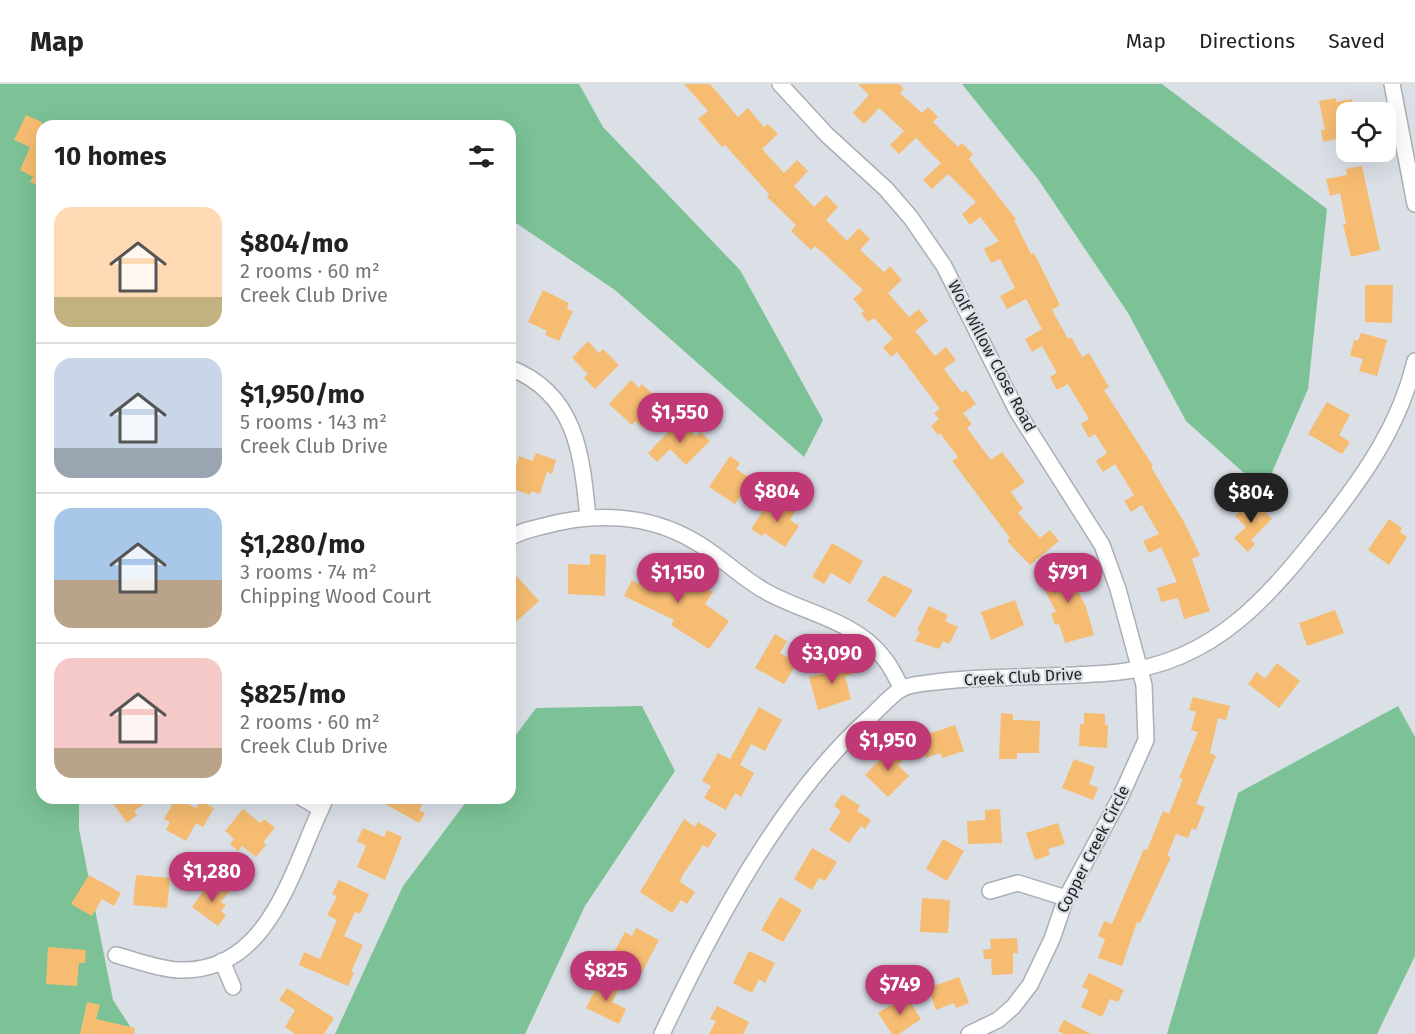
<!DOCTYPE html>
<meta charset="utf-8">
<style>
body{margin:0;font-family:"Fira Sans",sans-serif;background:#f2f2f2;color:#222;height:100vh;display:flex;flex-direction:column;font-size:22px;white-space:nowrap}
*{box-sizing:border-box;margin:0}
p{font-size:20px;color:#767676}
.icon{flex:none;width:33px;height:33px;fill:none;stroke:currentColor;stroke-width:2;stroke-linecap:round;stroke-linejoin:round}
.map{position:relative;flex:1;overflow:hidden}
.sheet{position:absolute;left:36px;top:36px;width:480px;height:684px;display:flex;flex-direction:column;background:#fff;border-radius:18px;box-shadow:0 6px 24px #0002}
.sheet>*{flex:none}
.tools{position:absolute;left:1336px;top:18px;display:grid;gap:12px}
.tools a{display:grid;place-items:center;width:60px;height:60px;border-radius:12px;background:#fff;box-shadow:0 6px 24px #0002;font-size:30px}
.price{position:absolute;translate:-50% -51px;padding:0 14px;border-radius:21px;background:#c03875;color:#fff;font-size:20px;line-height:39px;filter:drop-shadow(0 2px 3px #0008)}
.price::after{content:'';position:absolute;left:50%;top:36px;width:18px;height:14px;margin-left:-9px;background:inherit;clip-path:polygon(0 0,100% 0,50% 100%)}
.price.active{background:#222;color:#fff}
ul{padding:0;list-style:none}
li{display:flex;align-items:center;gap:18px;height:150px;padding:0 18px}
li+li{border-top:2px solid #e0e0e0}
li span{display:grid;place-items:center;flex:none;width:168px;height:120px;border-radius:18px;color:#555}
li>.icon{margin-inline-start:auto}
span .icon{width:72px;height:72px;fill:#fffc;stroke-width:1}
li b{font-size:26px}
h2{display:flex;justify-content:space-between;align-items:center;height:72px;padding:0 18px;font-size:26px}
header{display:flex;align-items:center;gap:36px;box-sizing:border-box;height:84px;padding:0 30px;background:#fff;border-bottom:2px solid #e0e0e0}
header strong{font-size:28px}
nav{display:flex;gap:33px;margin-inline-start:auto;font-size:21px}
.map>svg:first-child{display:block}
</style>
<header>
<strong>Map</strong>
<nav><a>Map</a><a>Directions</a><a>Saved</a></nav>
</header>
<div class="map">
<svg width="1415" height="950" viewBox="0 0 1415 950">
<rect width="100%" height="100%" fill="#dbe0e7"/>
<!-- green -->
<g fill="#7cc296">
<polygon points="0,0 579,0 603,43 740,186 823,336 804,373 615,206 510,135 510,42 42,42 42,714 79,714 79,745 113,916 135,950 0,950"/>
<polygon points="962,0 1162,0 1327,125 1308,305 1264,407 1186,337 1128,229 1038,95"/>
<polygon points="642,622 675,687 585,822 525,950 335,950 403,802 469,714 510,714 510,659 536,624"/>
<polygon points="1398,622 1415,653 1415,872 1377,950 1167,950 1238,709"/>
</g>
<!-- building -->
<g fill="#f6bc71">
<polygon points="684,0 710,0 738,33 748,24 764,43 768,40 778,50 762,65 784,89 797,76 808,87 794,102 814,123 826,111 838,123 826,136 847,157 859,144 870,155 860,166 884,188 890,182 902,196 888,209 909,233 919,225 928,237 915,247 935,272 946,263 956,276 944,285 962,309 966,306 976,320 963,329 972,340 967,344 991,376 1002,368 1025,398 1011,408 1023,425 1018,429 1040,454 1050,446 1059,457 1030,481 1007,457 1010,454 952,377 958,373 940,349 938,351 931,342 939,335 934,329 940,325 897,268 891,273 883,263 893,255 874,234 868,238 861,229 864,227 853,215 863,206 823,169 815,162 811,166 791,147 796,141 767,113 769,110 725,61 722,63 698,35 708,27"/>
<polygon points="858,0 899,0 904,5 900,9 922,29 928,23 938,33 933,38 958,63 962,59 973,70 969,75 1016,135 1014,136 1031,170 1034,169 1060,221 1052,226 1068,255 1071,253 1082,273 1089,269 1109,303 1104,306 1153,382 1151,383 1184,438 1200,471 1192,475 1210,527 1184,535 1178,514 1161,518 1157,504 1177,498 1161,463 1149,469 1143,457 1159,450 1142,421 1131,428 1124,417 1134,411 1115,380 1103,388 1096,377 1107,369 1095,350 1089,354 1081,340 1089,335 1068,300 1057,306 1050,293 1057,289 1042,262 1032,268 1025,255 1042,245 1026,215 1007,225 1000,212 1015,204 1000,175 991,179 984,165 999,157 980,133 970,141 962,130 976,118 948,90 932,105 923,96 941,79 916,54 899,70 890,61 904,47 879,24 864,40 853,29 869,11"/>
<polygon points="1336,14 1336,18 1352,15 1355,28 1347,28 1347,53 1323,58 1321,46 1325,46 1319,17"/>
<polygon points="26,31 42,38 42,103 30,98 33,93 20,86 30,63 14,56"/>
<polygon points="1362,82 1380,166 1351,173 1343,140 1346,140 1340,109 1330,112 1326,95 1347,91 1346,85"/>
<polygon points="1365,201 1393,201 1392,239 1365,238"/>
<polygon points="543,206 569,219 567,225 573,227 559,257 545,251 547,247 528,238"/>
<polygon points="1361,249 1387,256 1377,292 1359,287 1363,275 1350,272 1354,256 1358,257"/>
<polygon points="588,257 599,269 603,265 619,281 595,305 584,294 588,290 572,274"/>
<polygon points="631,296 639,304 642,300 663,320 642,343 635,337 632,341 609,320"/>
<polygon points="1327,318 1350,331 1339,351 1350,358 1342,370 1308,350"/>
<polygon points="680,336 696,352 701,348 710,357 686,381 670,365 657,378 648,369"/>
<polygon points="536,369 556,376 552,390 547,388 540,410 531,407 530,411 510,404 519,372 533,377"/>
<polygon points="730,372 740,379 736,385 752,395 735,420 709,403"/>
<polygon points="1253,415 1272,435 1251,456 1255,460 1248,468 1234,454 1246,443 1235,432"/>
<polygon points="783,416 797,425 790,436 799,442 785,463 764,449 762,452 751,445 769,418 777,424"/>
<polygon points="1389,435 1402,444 1400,448 1407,453 1389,481 1368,466"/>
<polygon points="832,459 863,477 850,500 831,489 824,500 812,493"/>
<polygon points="590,470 606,471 605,512 568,510 568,480 590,481"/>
<polygon points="652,474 664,480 662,486 697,504 700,500 713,508 705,520 729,537 709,565 671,541 674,536 624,512 632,496 638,500"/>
<polygon points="1070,477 1078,491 1071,494 1086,523 1094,551 1065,559 1059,540 1055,541 1051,529 1056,528 1042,501 1047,498 1043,491"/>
<polygon points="510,485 539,517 510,543"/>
<polygon points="883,491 913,506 895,534 867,517"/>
<polygon points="1015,516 1024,541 991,556 981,528"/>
<polygon points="929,522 948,531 945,537 958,543 949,560 943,557 939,565 915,557 920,548 917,546"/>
<polygon points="1335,526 1344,549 1307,562 1299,539"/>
<polygon points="775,550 787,557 780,569 797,579 784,600 755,584"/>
<polygon points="848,575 852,590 845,592 851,615 818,626 809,593 829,588 827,581"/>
<polygon points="1277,579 1300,597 1279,624 1248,600 1257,588 1265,595"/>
<polygon points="1193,613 1230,622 1226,636 1218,634 1210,669 1216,672 1196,720 1205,723 1196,746 1192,744 1188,754 1176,750 1167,772 1171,773 1140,839 1137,838 1122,882 1098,874 1105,855 1098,852 1104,837 1112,840 1144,765 1147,766 1163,727 1169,730 1183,695 1179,694 1198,648 1191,646 1196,628 1189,626"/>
<polygon points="759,623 782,636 765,667 751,660 740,681 754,689 741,713 735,709 726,726 704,714 711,702 702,697 718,669 730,675"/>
<polygon points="1001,629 1013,630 1013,636 1040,637 1039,669 1017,669 1017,675 999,675"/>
<polygon points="1084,629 1105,630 1105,641 1108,641 1107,664 1079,662 1080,640 1084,640"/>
<polygon points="955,641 964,667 942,674 940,669 926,674 919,653"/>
<polygon points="893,662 905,674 898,681 909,692 888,713 865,691"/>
<polygon points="1074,675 1095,683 1089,700 1098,704 1093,716 1062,704"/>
<polygon points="842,710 860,722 857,727 871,736 865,745 861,742 849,759 829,746 841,727 834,722"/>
<polygon points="109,714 153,714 134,727 137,731 127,739"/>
<polygon points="176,714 196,724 201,717 214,724 203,743 196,739 186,757 166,746 170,738 164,735"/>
<polygon points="375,714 426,714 419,726 425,729 419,739"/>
<polygon points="243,725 260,739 264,735 275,744 263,758 266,761 256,773 242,762 238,767 230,760 234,755 225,747"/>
<polygon points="1000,725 1002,759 968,760 967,737 985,736 985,726"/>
<polygon points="684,735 695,743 698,738 717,750 708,764 703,761 682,792 680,798 695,808 687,820 681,816 672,829 640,808"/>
<polygon points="1058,739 1065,760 1048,765 1050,771 1035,776 1026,749"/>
<polygon points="363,744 384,753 387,746 402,753 385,796 357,783 366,762 357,757"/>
<polygon points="943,755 964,767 947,797 926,785"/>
<polygon points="812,764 837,778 825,797 819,794 812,806 794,795"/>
<polygon points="89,791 121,809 114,822 102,815 92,832 71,820"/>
<polygon points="136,791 170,794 167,824 133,821"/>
<polygon points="212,795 229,808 221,818 226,821 221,827 226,831 218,842 192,823"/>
<polygon points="339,796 369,810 360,830 355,828 344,852 363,861 351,888 354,889 348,902 299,881 304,868 320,875 337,836 327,831 337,812 332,810"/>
<polygon points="780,813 802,826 783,858 761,846"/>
<polygon points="922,814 950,816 948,849 920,848"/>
<polygon points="636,844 659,856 641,890 627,882 630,876 614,868 625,848 632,852"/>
<polygon points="1017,854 1018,869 1013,869 1013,890 992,891 991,875 984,875 983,866 991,865 990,855"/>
<polygon points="48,863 86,866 85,879 79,879 77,902 46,900"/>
<polygon points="749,867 775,879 765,899 759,895 752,909 733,899"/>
<polygon points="1089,889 1124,906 1118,918 1110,915 1102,933 1081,923 1089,906 1082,903"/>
<polygon points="959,893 969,919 956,924 954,919 936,926 928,904"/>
<polygon points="601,895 619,904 612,918 626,925 619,940 586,924"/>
<polygon points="287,904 334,934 324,950 295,950 285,943 295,926 279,916"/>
<polygon points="906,912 921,935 899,950 892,950 878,929"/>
<polygon points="87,918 100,921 96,935 135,944 134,950 80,950"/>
<polygon points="717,922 749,938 743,950 709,950 716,937 710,935"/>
<polygon points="1064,936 1091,950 1064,950 1058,947"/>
</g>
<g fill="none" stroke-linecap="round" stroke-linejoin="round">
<!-- street casing -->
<g stroke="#aaaeb5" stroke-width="18">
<g id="street">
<polyline points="780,0 827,51 886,105 911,134 944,182 1017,327 1102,461 1118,505 1144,601 1146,656 1120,714 1066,814 1052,855 1030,901 1013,923 998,936 969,950"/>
<polyline points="1392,0 1415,120"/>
<path d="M510,284C577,310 582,372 588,434"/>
<path d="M510,454C520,447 532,445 544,442C594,428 648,430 694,457C719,471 740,493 765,507C804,529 854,536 883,573C891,582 896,594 902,605"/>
<polyline points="302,714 321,725"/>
<polyline points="990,807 1018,799 1066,814"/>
<path d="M116,871C135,876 158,885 178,886C272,890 293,779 326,714"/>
<polyline points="222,877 233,903"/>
<path d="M662,950C712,844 781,713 868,635C878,626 889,613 901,605C912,599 931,599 944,597C1002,591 1061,594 1119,588C1216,578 1271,510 1327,439C1366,389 1400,340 1415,277"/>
</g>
</g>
<!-- street -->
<use href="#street" stroke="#fff" stroke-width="15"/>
</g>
<g text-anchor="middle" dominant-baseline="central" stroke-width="4.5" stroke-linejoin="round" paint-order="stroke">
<!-- street labels -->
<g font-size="16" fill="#1f2123" stroke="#dbe0e7">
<text transform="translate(992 272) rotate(62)">Wolf Willow Close Road</text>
<text transform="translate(1023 593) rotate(-3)">Creek Club Drive</text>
<text transform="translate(1093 765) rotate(-63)">Copper Creek Circle</text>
</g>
</g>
</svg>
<div class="tools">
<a><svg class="icon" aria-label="locate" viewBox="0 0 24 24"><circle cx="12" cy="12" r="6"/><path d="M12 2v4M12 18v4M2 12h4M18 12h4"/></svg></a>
</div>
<b class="price" style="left:680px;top:360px">$1,550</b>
<b class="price" style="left:777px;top:439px">$804</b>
<b class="price active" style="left:1251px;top:440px">$804</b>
<b class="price" style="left:678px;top:520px">$1,150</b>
<b class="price" style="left:1068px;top:520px">$791</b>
<b class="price" style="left:832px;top:601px">$3,090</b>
<b class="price" style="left:888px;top:688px">$1,950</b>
<b class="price" style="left:212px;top:819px">$1,280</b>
<b class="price" style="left:606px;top:918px">$825</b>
<b class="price" style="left:900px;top:932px">$749</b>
<section class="sheet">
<h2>10 homes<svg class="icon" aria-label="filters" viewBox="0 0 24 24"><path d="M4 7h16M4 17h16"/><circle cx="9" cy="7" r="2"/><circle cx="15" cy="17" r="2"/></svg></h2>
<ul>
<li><span style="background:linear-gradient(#ffd9b3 75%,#c2b280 0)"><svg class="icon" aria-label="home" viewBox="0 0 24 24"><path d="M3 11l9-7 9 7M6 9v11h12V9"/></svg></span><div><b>$804/mo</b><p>2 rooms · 60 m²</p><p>Creek Club Drive</p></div></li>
<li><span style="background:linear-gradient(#c9d6e8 75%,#9aa5b1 0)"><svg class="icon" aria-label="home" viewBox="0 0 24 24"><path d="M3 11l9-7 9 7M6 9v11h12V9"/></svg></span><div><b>$1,950/mo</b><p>5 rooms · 143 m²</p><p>Creek Club Drive</p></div></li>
<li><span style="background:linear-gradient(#a9c7e8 60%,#b9a48a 0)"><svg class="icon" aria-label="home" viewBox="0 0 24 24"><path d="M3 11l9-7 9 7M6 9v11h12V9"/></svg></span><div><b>$1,280/mo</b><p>3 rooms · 74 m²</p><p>Chipping Wood Court</p></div></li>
<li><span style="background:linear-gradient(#f6c9c9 75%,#b9a48a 0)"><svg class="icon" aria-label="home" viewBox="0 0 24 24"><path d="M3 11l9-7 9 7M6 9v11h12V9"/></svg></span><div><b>$825/mo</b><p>2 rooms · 60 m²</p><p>Creek Club Drive</p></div></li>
</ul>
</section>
</div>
